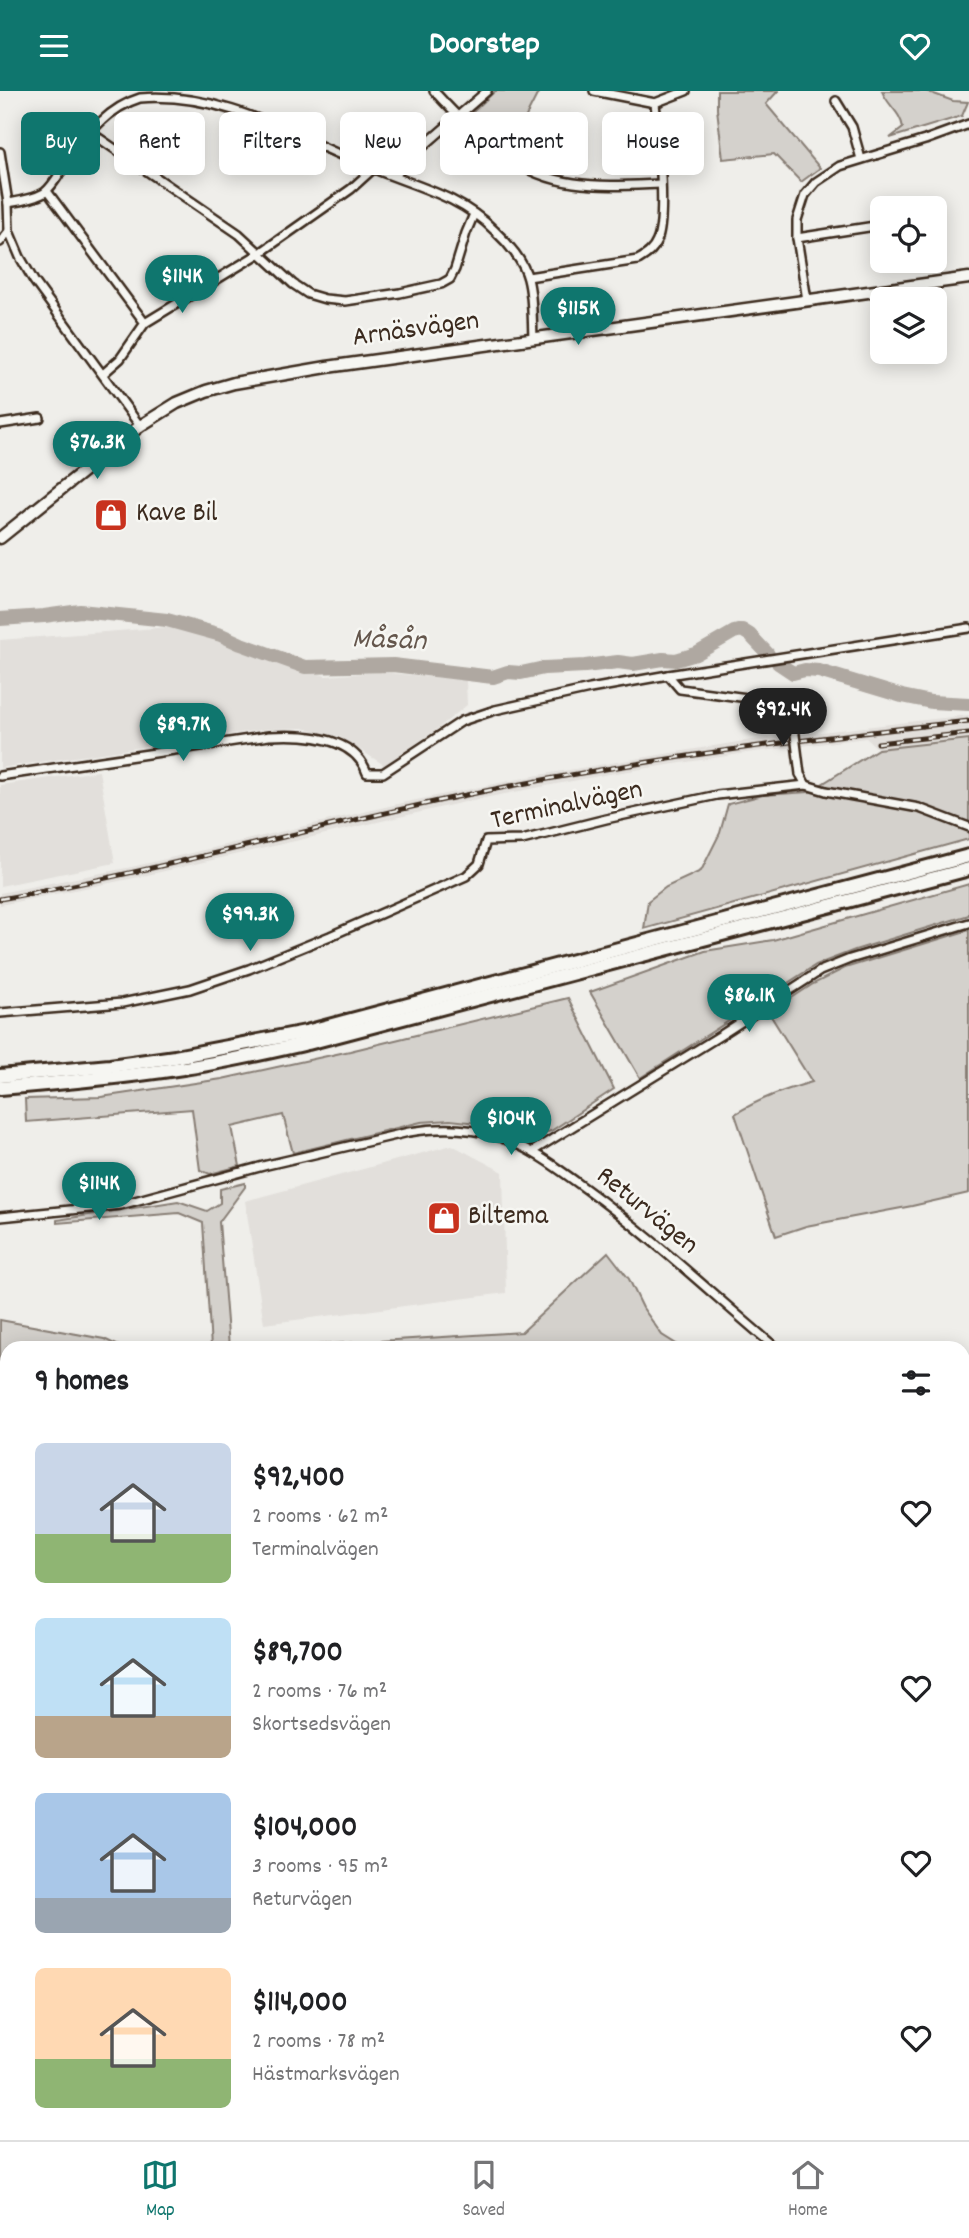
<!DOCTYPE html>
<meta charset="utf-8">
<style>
body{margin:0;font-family:Dekko,sans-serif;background:#f2f2f2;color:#202124;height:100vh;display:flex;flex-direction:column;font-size:26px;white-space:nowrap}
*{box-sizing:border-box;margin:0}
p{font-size:23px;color:#757577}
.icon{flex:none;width:38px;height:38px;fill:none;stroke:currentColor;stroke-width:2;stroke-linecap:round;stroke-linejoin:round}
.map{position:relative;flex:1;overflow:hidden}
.panel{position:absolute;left:0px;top:1250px;width:970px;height:800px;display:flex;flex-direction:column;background:#fff;border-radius:21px 21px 0 0;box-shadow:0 4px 18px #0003}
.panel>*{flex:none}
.guide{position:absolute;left:21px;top:21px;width:928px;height:63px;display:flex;gap:14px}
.fabs{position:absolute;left:870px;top:105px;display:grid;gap:14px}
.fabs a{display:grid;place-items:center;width:77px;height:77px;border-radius:10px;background:#fff;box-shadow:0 4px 18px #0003;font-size:35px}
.price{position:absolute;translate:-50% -60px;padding:0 16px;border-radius:24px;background:#0f766e;color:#fff;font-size:23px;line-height:46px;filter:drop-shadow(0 2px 4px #0008)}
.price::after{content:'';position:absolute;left:50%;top:42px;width:21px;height:16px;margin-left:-10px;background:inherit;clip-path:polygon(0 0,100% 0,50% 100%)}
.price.on{background:#222;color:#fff}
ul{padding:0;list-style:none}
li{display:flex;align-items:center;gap:21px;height:175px;padding:0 35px}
li span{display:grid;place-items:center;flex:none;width:196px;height:140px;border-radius:10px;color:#555}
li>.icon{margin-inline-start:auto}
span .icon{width:84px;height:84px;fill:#fffc;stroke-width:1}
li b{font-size:30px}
h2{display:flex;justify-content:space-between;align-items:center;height:84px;padding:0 35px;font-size:30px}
.tag{padding:0 24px;border-radius:10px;background:#fff;box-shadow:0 4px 18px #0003;font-size:24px;line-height:63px}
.tag.on{background:#0f766e;color:#fff}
header{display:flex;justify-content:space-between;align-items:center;height:91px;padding:0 35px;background:#0f766e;color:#fff;font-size:32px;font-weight:700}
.menu{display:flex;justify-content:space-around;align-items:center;height:98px;border-top:2px solid #e0e0e0;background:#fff;font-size:19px;color:#757577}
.menu a{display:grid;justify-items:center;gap:4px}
.menu .on{color:#0f766e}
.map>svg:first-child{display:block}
</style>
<header><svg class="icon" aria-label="menu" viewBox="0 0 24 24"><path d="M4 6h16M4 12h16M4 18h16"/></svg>Doorstep<svg class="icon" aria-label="heart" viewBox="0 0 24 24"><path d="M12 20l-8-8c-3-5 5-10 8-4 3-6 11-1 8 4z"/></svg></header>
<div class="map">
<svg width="969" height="2049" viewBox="0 0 969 2049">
<rect width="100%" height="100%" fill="#efeeea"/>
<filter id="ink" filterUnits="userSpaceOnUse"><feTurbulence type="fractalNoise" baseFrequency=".0143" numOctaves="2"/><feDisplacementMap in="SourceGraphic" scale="14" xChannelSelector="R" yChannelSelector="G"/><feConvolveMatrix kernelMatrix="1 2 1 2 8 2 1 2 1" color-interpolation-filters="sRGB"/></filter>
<g filter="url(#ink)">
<!-- built -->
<g fill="#e2dfdb">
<polygon points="183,535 253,563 326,585 379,581 466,589 467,614 436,639 384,674 340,646 303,637 268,638 0,677 0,549"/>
<polygon points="969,624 969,648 878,658 866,647 746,662 609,683 473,709 134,787 0,814 0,802 132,776 402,712 539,684 744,650"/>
<polygon points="99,680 115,772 0,795 0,694"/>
<polygon points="452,1054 503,1081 506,1202 264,1233 245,1110"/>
</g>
<!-- green -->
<g fill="#d4d1cc" stroke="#887e75" stroke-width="2">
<polygon points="495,0 539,0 508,61 473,33 469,28 473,21"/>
<polygon points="717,0 778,0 766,13 820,77 801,91 774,63 723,68 717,18"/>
<path d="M882,0H926L953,10L968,11L962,25L890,47L903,37C901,21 887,14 882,0Z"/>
<polygon points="969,648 969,748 644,838 648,810 666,796 701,780 720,742 728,713 763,704 809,701 878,658"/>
<polygon points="969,793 969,824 855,859 816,874 640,987 590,901 705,860 773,849"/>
<path d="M969,839V1102L912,1115L806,1135L776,1145L735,1023C761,1007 784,999 812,991L769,922L813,893L845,877Z"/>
<polygon points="568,907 614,998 551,1040 536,1044 478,1032 450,1029 421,1031 293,1062 283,1024 232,1036 240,1075 210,1083 200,1079 192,1018 26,1031 25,1008 101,1006 222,988 350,960"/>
<polygon points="245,1092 245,1096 219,1131 229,1256 211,1256 203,1132 179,1122 57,1132 57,1129 178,1110 207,1120 220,1112 220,1098"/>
<polygon points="608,1161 629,1188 643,1217 662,1244 681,1256 285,1256 522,1241"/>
<polygon points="0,1229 104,1248 121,1256 7,1256 7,2042 962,2042 963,1461 969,1465 969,2049 0,2049"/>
</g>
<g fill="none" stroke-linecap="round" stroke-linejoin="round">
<!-- river -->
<g stroke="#afa8a1" stroke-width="14">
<polyline points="0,528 44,525 80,520 167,529 221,544 241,553 305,576 393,574 493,586 508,581 521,582 544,577 585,575 618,571 633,573 663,568 676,569 696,563 734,541 742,539 750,544 768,563"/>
<polyline points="778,572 793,582 805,579 819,580 902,605 931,611 969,613"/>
</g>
<!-- street casing -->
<g stroke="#3b2a1e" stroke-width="12">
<g id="street">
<path d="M434,0C473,43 514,84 574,92C602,96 632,94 660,93"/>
<polyline points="594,0 655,12 686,0"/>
<polyline points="836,10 852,36 861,68"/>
<polyline points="90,41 239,143 293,193 308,203 325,208 345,210 400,202 441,193 450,188 455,178 466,142 474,123"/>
<polyline points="0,61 8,112 9,140 20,166 34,190 140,335"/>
<polyline points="395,85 411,66 487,0"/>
<polyline points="47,100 145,232"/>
<path d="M8,112C20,110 34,108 44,102C52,96 58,85 63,77C85,48 104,18 140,7C226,0 299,49 374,78C418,96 460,105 495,140C508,152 524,171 528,188C533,207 532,228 533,246"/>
<polyline points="797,147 875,135"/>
<polyline points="0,151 9,140"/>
<path d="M528,186L638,169C646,164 653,160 657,150C667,127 658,40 655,12"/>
<polyline points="807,209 797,147 797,129 805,104 816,91 840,75 925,49 969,33"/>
<polyline points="103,283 120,268 145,232 260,162 351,98 373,78"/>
<polyline points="0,333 40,327"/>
<polyline points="668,584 680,598 778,611 788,616 793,628"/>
<polyline points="800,683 806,694 826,700 919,717 969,736"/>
<path d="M0,685L269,645C301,643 354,644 367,682H383L462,630L495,619L590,598L668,584L969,537"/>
<polyline points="0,922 122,912 190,898 249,878 330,845 466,785 479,773 486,750 522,749 606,728 717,704 806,694"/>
<polyline points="533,1060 721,944 820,880 850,868 969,832"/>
<path d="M0,1126L120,1114L267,1074L409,1041C438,1036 466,1036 494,1044C530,1056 556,1076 586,1098C652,1146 712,1203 775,1256"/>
<polyline points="962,1412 969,1416"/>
</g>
</g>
<!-- secondary casing -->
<g stroke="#3b2a1e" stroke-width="15">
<polyline id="secondary" points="0,447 140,335 177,312 206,300 234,292 327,276 969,187"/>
</g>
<!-- highway casing -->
<g stroke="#3b2a1e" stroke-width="18">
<g id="highway">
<polyline points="0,985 110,975 175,966 306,941 969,765"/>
<path d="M0,997C59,992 118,987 176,978C221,972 264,962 308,952L969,778"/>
</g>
</g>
<!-- street -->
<use href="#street" stroke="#f6f6f2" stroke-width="7"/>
<!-- secondary -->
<use href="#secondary" stroke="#f6f6f2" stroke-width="10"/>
<!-- highway -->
<use href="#highway" stroke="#f6f6f2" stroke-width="12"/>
<!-- rail casing -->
<g stroke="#3b2a1e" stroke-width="5">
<g id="rail">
<polyline points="878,652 969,642"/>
<path d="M0,808C158,780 313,736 471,703C636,669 802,648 969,630"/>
</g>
</g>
<!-- rail -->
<use href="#rail" stroke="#f6f6f2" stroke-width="2.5" stroke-dasharray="8" stroke-linecap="butt"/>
<!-- street-bridge casing -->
<g stroke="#3b2a1e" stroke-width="12" stroke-linecap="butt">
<polyline id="street-bridge" points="793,628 800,683"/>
</g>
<!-- street-bridge -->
<use href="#street-bridge" stroke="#f6f6f2" stroke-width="7"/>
</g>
</g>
<!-- icons -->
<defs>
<g id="shop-square" transform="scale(1.75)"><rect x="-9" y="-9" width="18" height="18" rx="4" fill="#c8321e" stroke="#f6f6f2"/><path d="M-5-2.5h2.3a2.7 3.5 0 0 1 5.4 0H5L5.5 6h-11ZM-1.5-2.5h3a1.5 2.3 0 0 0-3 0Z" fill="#fff"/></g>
</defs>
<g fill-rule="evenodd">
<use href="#shop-square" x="111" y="424"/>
<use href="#shop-square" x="444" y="1127"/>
</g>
<g text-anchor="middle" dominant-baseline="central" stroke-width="5" stroke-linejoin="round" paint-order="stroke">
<!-- street labels -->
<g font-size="28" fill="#3b2a1e" stroke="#f6f6f2">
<text transform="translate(416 240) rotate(-8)">Arnäsvägen</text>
<text transform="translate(567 716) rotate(-12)">Terminalvägen</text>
<text transform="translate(646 1121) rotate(39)">Returvägen</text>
</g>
<!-- poi labels -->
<g font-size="28" fill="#3b2a1e" stroke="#f6f6f2" text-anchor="start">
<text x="136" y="424">Kave Bil</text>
<text x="468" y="1127">Biltema</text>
</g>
<!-- water labels -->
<g font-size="30" font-style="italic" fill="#64564c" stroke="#f6f6f2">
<text transform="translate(389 551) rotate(2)">Måsån</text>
</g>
</g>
</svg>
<div class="fabs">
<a><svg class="icon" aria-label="locate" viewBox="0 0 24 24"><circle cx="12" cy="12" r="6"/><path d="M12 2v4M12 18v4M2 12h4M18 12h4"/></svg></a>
<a><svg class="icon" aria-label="layers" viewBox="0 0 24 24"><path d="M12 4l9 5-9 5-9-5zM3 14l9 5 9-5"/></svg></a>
</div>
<b class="price" style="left:182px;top:224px">$114K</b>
<b class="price" style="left:578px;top:256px">$115K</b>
<b class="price" style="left:97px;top:390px">$76.3K</b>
<b class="price on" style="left:783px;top:657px">$92.4K</b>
<b class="price" style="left:183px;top:672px">$89.7K</b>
<b class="price" style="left:250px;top:862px">$99.3K</b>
<b class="price" style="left:749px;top:943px">$86.1K</b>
<b class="price" style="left:511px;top:1066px">$104K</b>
<b class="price" style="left:99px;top:1131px">$114K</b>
<div class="guide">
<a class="tag on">Buy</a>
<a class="tag">Rent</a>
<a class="tag">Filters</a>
<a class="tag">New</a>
<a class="tag">Apartment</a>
<a class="tag">House</a>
</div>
<section class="panel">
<h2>9 homes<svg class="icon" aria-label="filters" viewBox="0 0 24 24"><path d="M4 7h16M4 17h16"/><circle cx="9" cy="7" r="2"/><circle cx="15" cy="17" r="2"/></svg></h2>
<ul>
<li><span style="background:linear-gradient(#c9d6e8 65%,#8fb573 0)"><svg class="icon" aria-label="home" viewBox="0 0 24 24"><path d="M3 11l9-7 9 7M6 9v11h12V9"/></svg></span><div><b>$92,400</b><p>2 rooms · 62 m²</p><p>Terminalvägen</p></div><svg class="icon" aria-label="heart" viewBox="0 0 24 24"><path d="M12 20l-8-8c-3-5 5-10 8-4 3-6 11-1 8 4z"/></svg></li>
<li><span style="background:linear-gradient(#bfe0f5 70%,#b9a48a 0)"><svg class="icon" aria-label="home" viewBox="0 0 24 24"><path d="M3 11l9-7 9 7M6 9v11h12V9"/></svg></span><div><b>$89,700</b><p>2 rooms · 76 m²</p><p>Skortsedsvägen</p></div><svg class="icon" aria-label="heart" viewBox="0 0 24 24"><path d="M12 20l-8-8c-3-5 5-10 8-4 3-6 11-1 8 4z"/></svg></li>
<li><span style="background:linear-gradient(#a9c7e8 75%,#9aa5b1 0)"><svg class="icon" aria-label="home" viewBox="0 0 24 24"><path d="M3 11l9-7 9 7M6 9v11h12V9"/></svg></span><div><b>$104,000</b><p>3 rooms · 95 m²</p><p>Returvägen</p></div><svg class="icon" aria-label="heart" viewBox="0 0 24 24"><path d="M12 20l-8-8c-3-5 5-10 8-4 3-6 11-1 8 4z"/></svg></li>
<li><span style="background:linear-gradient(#ffd9b3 65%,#8fb573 0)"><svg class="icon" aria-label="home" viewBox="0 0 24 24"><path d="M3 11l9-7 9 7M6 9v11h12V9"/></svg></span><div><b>$114,000</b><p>2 rooms · 78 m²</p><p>Hästmarksvägen</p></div><svg class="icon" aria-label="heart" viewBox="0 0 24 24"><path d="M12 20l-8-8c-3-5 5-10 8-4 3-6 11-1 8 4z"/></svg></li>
</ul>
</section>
</div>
<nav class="menu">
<a class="on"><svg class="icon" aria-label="map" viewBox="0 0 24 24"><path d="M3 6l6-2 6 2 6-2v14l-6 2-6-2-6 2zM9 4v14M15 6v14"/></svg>Map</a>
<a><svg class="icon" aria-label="saved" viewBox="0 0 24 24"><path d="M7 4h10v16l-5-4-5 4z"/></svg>Saved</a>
<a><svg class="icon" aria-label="home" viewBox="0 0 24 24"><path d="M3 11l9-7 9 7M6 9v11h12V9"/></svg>Home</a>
</nav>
